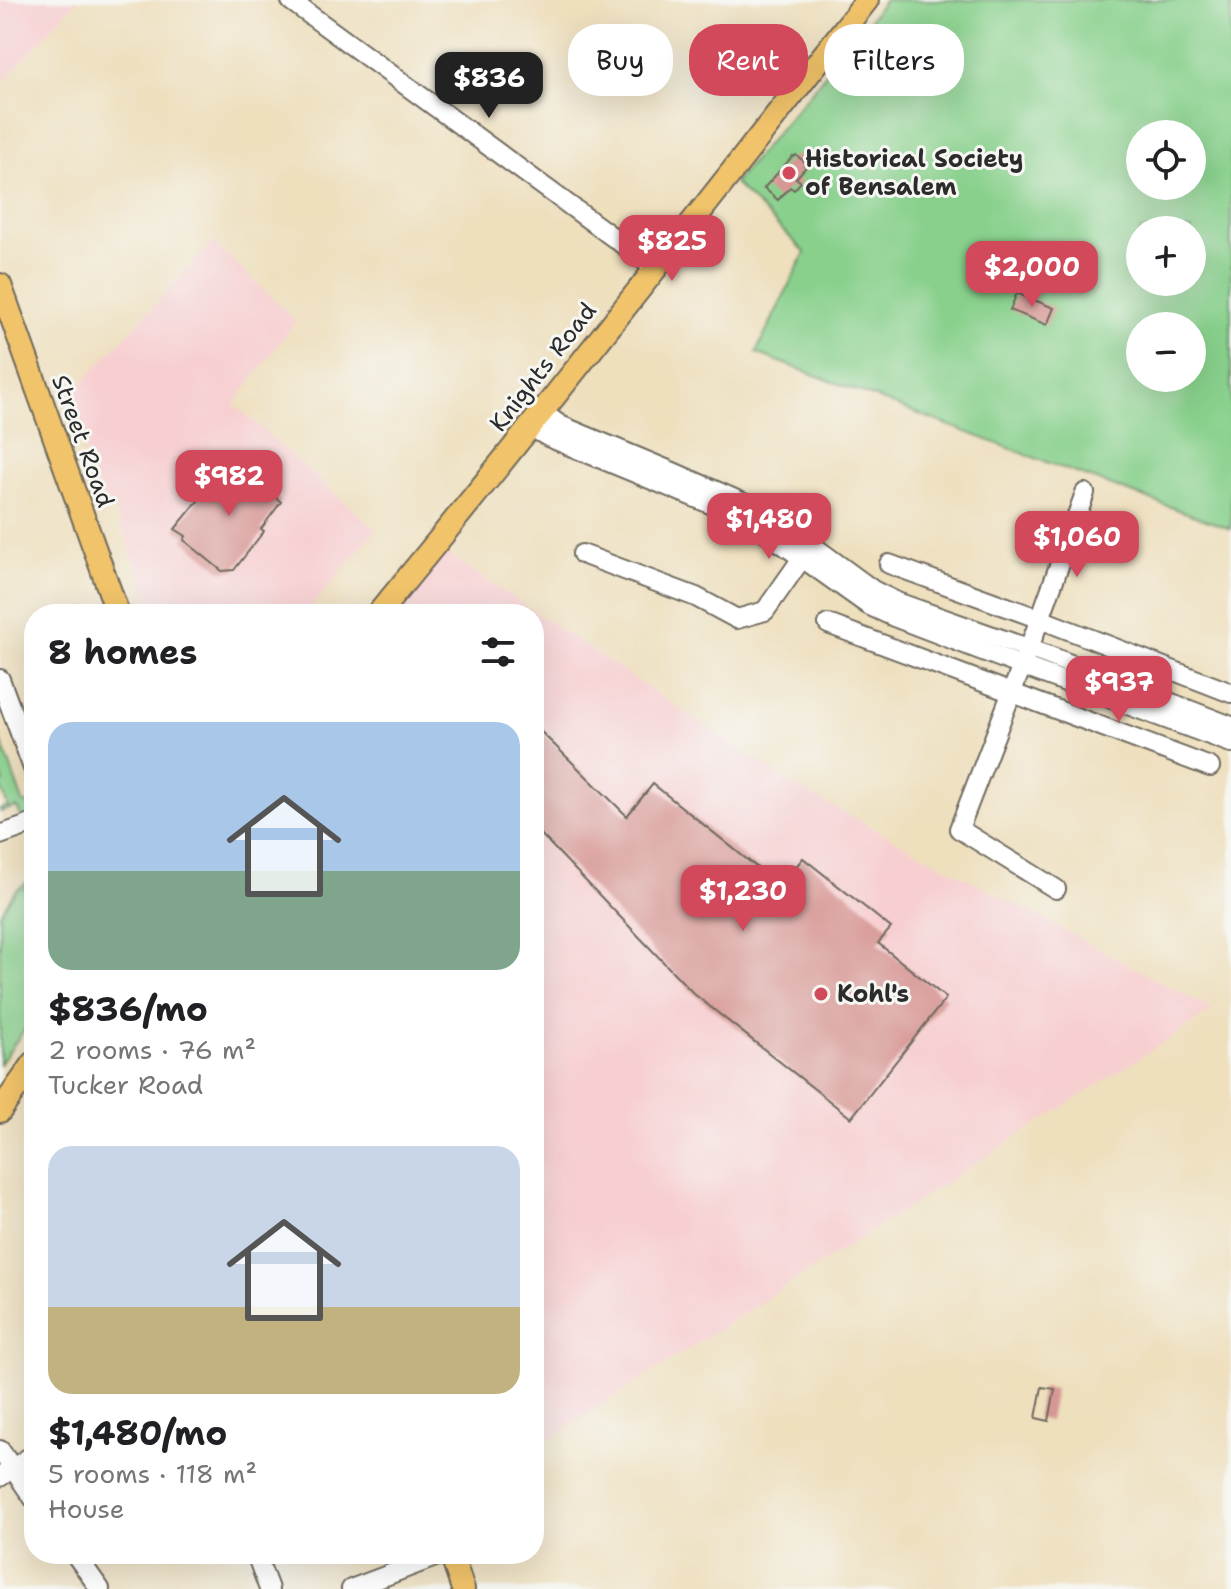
<!DOCTYPE html>
<meta charset="utf-8">
<style>
body{margin:0;font-family:"Shantell Sans",sans-serif;background:#f6f6f6;color:#202124;height:100vh;display:flex;flex-direction:column;font-size:30px;white-space:nowrap}
*{box-sizing:border-box;margin:0}
p{font-size:26px;color:#757577}
.icon{flex:none;width:44px;height:44px;fill:none;stroke:currentColor;stroke-width:2;stroke-linecap:round;stroke-linejoin:round}
.map{position:relative;flex:1;overflow:hidden}
.side{position:absolute;left:24px;top:604px;width:520px;height:960px;display:flex;flex-direction:column;background:#fff;border-radius:32px;box-shadow:0 8px 32px #0002}
.side>*{flex:none}
.banner{position:absolute;left:568px;top:24px;width:542px;height:72px;display:flex;gap:16px}
.controls{position:absolute;left:1126px;top:120px;display:grid;gap:16px}
.controls a{display:grid;place-items:center;width:80px;height:80px;border-radius:50%;background:#fff;box-shadow:0 8px 32px #0002;font-size:40px}
.price{position:absolute;translate:-50% -68px;padding:0 18px;border-radius:16px;background:#d1495b;color:#fff;font-size:26px;line-height:52px;filter:drop-shadow(0 2px 4px #0008)}
.price::after{content:'';position:absolute;left:50%;top:48px;width:24px;height:18px;margin-left:-12px;background:inherit;clip-path:polygon(0 0,100% 0,50% 100%)}
.price.selected{background:#222;color:#fff}
ul{padding:0;list-style:none}
li{display:grid;align-content:center;gap:16px;height:424px;padding:0 24px}
li span{display:grid;place-items:center;height:248px;border-radius:24px;color:#555}
li>.icon{margin-inline-start:auto}
span .icon{width:144px;height:144px;fill:#fffc;stroke-width:1}
li b{font-size:34px}
h2{display:flex;justify-content:space-between;align-items:center;height:96px;padding:0 24px;font-size:34px}
.chip{padding:0 28px;border-radius:32px;background:#fff;box-shadow:0 8px 32px #0002;font-size:28px;line-height:72px}
.chip.selected{background:#d1495b;color:#fff}
.map>svg:first-child{display:block}
</style>
<div class="map">
<svg width="1231" height="1589" viewBox="0 0 1231 1589">
<rect width="100%" height="100%" fill="#f6f6f2"/>
<filter id="ink" filterUnits="userSpaceOnUse"><feTurbulence type="fractalNoise" baseFrequency=".0125" numOctaves="2"/><feDisplacementMap in="SourceGraphic" scale="16" xChannelSelector="R" yChannelSelector="G"/><feConvolveMatrix kernelMatrix="1 2 1 2 8 2 1 2 1" color-interpolation-filters="sRGB"/></filter>
<filter id="wash" filterUnits="userSpaceOnUse"><feTurbulence type="fractalNoise" baseFrequency=".006" numOctaves="4" result="noise"/><feDisplacementMap in="SourceGraphic" scale="32" xChannelSelector="R" yChannelSelector="G"/><feGaussianBlur stdDeviation="1.8" result="paint"/><feColorMatrix in="noise" values="0 0 0 0 0 0 0 0 0 0 0 0 0 0 0 0 0 1.4 0 .05"/><feComposite in="paint" operator="in"/></filter>
<g filter="url(#wash)">
<rect width="100%" height="100%" fill="#eedfbd"/>
<!-- built -->
<g fill="#f7cfd1">
<polygon points="0,0 77,0 0,86"/>
<polygon points="213,242 296,321 234,404 376,530 305,614 154,614 113,504 104,504 66,400"/>
<polygon points="443,551 800,789 1213,1010 534,1449 534,614 393,614"/>
</g>
<!-- green -->
<g fill="#88d08c" stroke="#5a7e5c" stroke-width="2" fill-rule="evenodd">
<path d="M885,0H1231V529L1046,462L756,353L805,252L734,183L812,91ZM1140,134H1192V186H1140ZM1140,230H1192V282H1140ZM1140,326H1192V378H1140Z"/>
<polygon points="0,737 24,804 34,802 34,808 29,817 22,819 17,807 0,812 0,809 8,807 0,784 4,782 0,772"/>
<polygon points="34,877 34,880 23,889 34,902 34,1016 0,1064 0,914 15,891"/>
</g>
<g id="blocks">
<!-- building -->
<g fill="#d79794">
<polygon points="796,155 806,163 804,165 806,167 796,178 801,182 794,190 790,187 778,200 764,188 793,156 794,157"/>
<polygon points="1017,293 1054,308 1047,325 1010,310"/>
<polygon points="231,461 281,502 261,529 264,531 234,570 222,571 184,540 186,536 175,529"/>
<polygon points="534,725 627,816 653,784 780,886 803,858 891,928 878,943 946,998 851,1118 694,994 534,827"/>
<polygon points="1042,1387 1055,1389 1049,1421 1036,1418"/>
</g>
</g>
</g>
<g filter="url(#ink)">
<use href="#blocks" fill-opacity="0" stroke="#6f6a5e" stroke-width="2"/>
<g fill="none" stroke-linecap="round" stroke-linejoin="round">
<!-- minor casing -->
<g stroke="#6f6a5e" stroke-width="22">
<g id="minor">
<polyline points="292,0 291,1 655,268"/>
<polyline points="542,412 560,425 673,472 771,515 873,590 897,602 1047,655 1231,726"/>
<polyline points="531,427 548,437 749,520 868,605 894,617 1022,666 1231,743"/>
<polyline points="582,554 696,597 737,619 765,611 807,551"/>
<polyline points="889,564 1040,619 1231,693"/>
<polyline points="828,624 1210,767"/>
<polyline points="0,679 34,771"/>
<polyline points="0,835 34,823"/>
<polyline points="1056,889 959,829 1040,619 1085,493"/>
<polyline points="0,1450 34,1499"/>
<polyline points="0,1477 34,1454"/>
<polyline points="75,1554 100,1589"/>
<polyline points="256,1554 269,1589"/>
<polyline points="351,1589 443,1554"/>
</g>
</g>
<!-- major casing -->
<g stroke="#6f6a5e" stroke-width="26">
<g id="major">
<polyline points="0,285 118,614"/>
<path d="M378,614C545,412 705,205 867,0"/>
<polyline points="0,1111 34,1063"/>
<polyline points="451,1554 463,1589"/>
</g>
</g>
<!-- minor -->
<use href="#minor" stroke="#fff" stroke-width="18"/>
<!-- major -->
<use href="#major" stroke="#f1c36a" stroke-width="22"/>
</g>
</g>
<!-- markers -->
<g fill="#d1495b" stroke="#f6f6f2" stroke-width="3">
<circle cx="789" cy="173" r="8"/>
<circle cx="821" cy="994" r="8"/>
</g>
<g text-anchor="middle" dominant-baseline="central" stroke-width="6" stroke-linejoin="round" paint-order="stroke">
<!-- poi labels -->
<g font-size="24" font-weight="bold" fill="#2b2b2b" stroke="#f6f6f2" text-anchor="start">
<text x="805" y="159">Historical Society<tspan x="805" dy="28">of Bensalem</tspan></text>
<text x="837" y="994">Kohl's</text>
</g>
<!-- street labels -->
<g font-size="24" fill="#2b2b2b" stroke="#f6f6f2">
<text transform="translate(543 367) rotate(-52)">Knights Road</text>
<text transform="translate(83 441) rotate(70)">Street Road</text>
</g>
</g>
</svg>
<div class="controls">
<a><svg class="icon" aria-label="locate" viewBox="0 0 24 24"><circle cx="12" cy="12" r="6"/><path d="M12 2v4M12 18v4M2 12h4M18 12h4"/></svg></a>
<a>+</a>
<a>−</a>
</div>
<b class="price selected" style="left:489px;top:120px">$836</b>
<b class="price" style="left:672px;top:283px">$825</b>
<b class="price" style="left:1032px;top:309px">$2,000</b>
<b class="price" style="left:229px;top:518px">$982</b>
<b class="price" style="left:769px;top:561px">$1,480</b>
<b class="price" style="left:1077px;top:579px">$1,060</b>
<b class="price" style="left:1119px;top:724px">$937</b>
<b class="price" style="left:743px;top:933px">$1,230</b>
<div class="banner">
<a class="chip">Buy</a>
<a class="chip selected">Rent</a>
<a class="chip">Filters</a>
</div>
<section class="side">
<h2>8 homes<svg class="icon" aria-label="filters" viewBox="0 0 24 24"><path d="M4 7h16M4 17h16"/><circle cx="9" cy="7" r="2"/><circle cx="15" cy="17" r="2"/></svg></h2>
<ul>
<li><span style="background:linear-gradient(#a9c7e8 60%,#7fa58c 0)"><svg class="icon" aria-label="home" viewBox="0 0 24 24"><path d="M3 11l9-7 9 7M6 9v11h12V9"/></svg></span><div><b>$836/mo</b><p>2 rooms · 76 m²</p><p>Tucker Road</p></div></li>
<li><span style="background:linear-gradient(#c9d6e8 65%,#c2b280 0)"><svg class="icon" aria-label="home" viewBox="0 0 24 24"><path d="M3 11l9-7 9 7M6 9v11h12V9"/></svg></span><div><b>$1,480/mo</b><p>5 rooms · 118 m²</p><p>House</p></div></li>
</ul>
</section>
</div>
